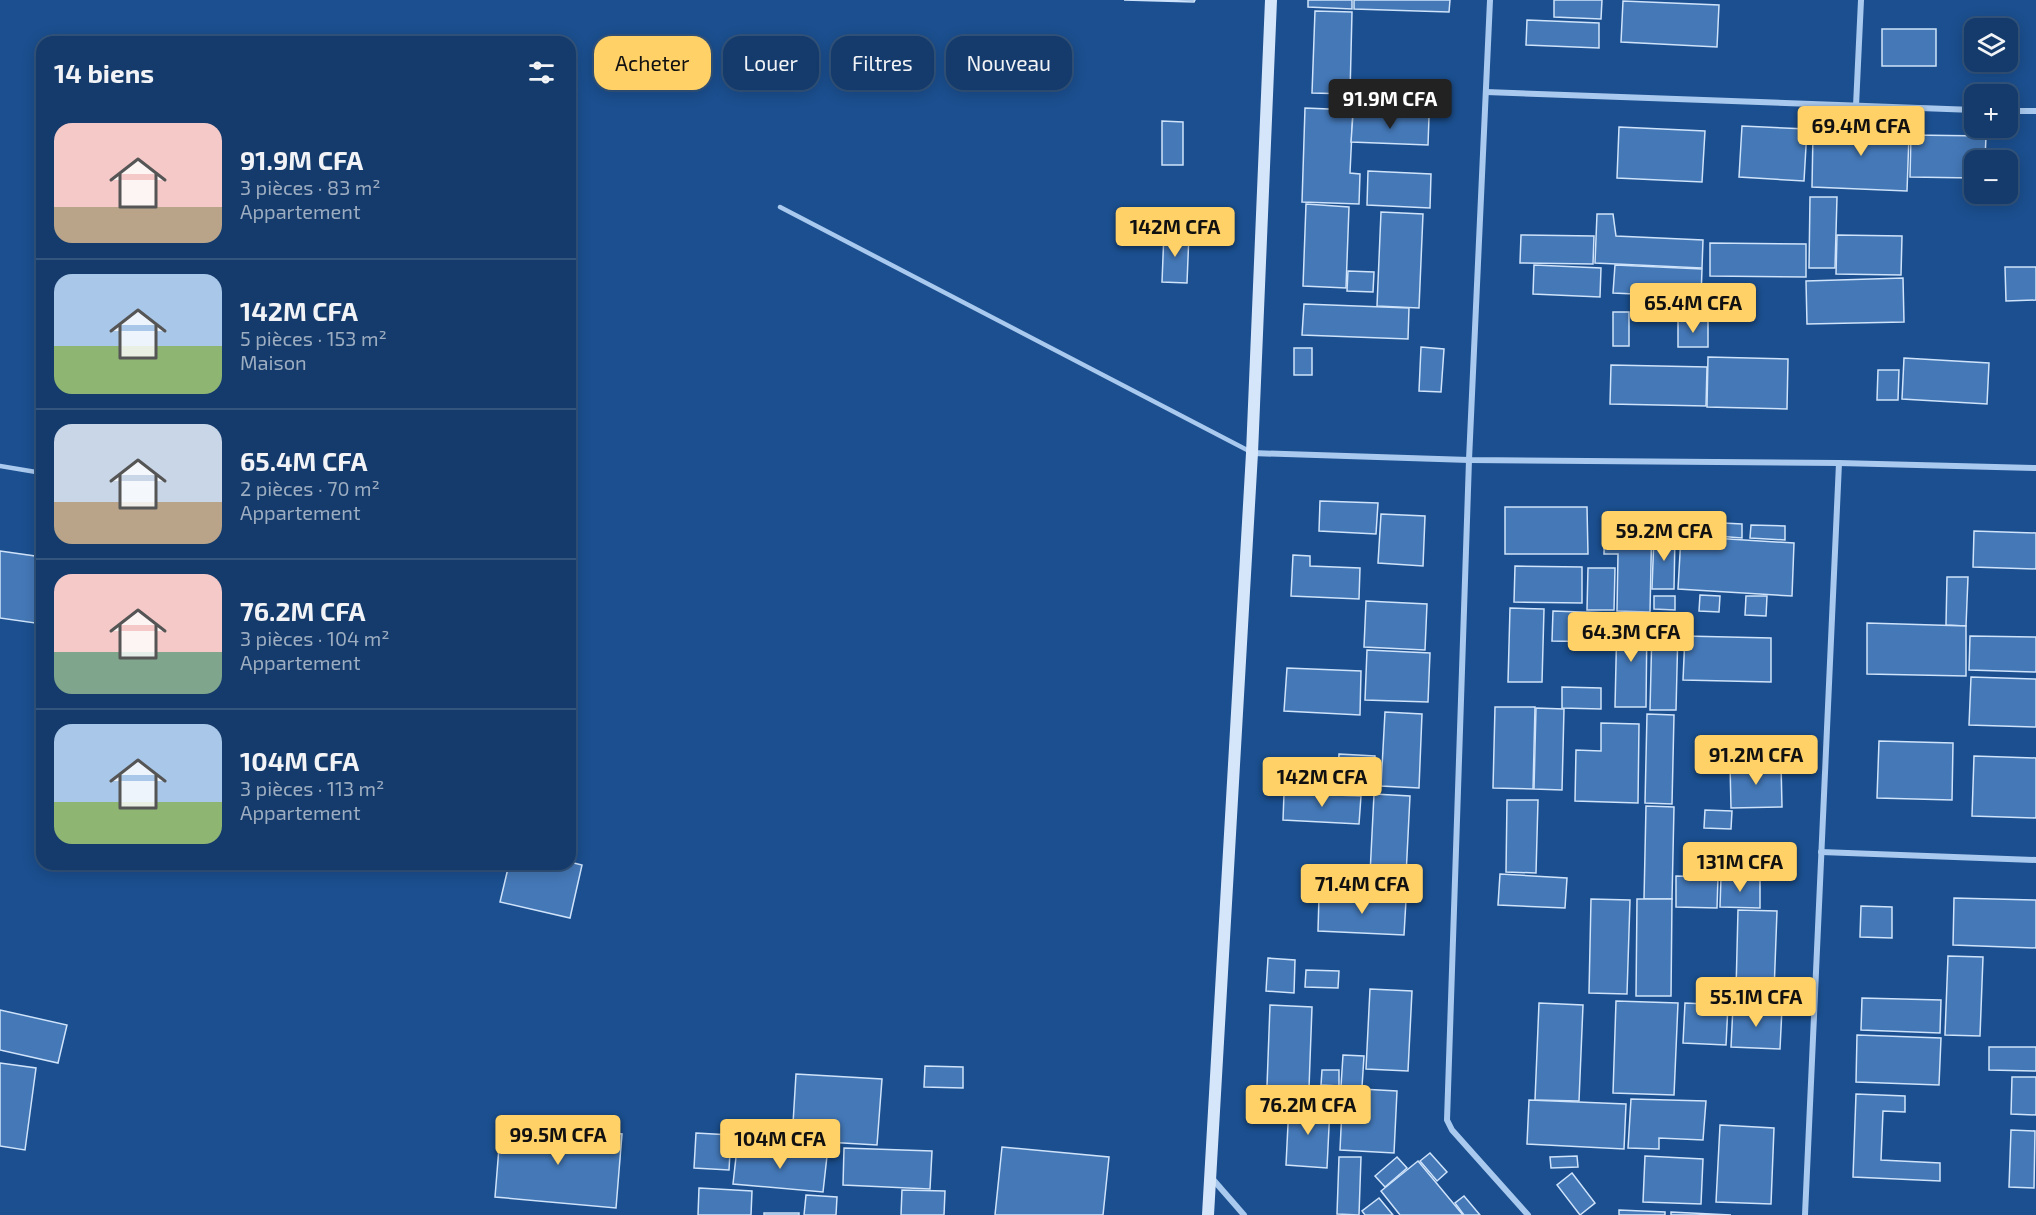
<!DOCTYPE html>
<html lang="fr">
<meta charset="utf-8">
<style>
body{margin:0;font-family:"Exo 2",sans-serif;background:#214673;color:#f1f3f6;height:100vh;display:flex;flex-direction:column;font-size:22px;white-space:nowrap}
*{box-sizing:border-box;margin:0}
p{font-size:20px;color:#9dadc1}
.icon{flex:none;width:33px;height:33px;fill:none;stroke:currentColor;stroke-width:2;stroke-linecap:round;stroke-linejoin:round}
.map{position:relative;flex:1;overflow:hidden}
.sheet{position:absolute;left:36px;top:36px;width:540px;height:834px;display:flex;flex-direction:column;background:#143b6b;border-radius:18px;box-shadow:0 3px 15px #0003,0 0 0 2px #33557e}
.sheet>*{flex:none}
.hud{position:absolute;left:594px;top:36px;width:570px;height:54px;display:flex;gap:12px}
.fabs{position:absolute;left:1964px;top:18px;display:grid;gap:12px}
.fabs a{display:grid;place-items:center;width:54px;height:54px;border-radius:12px;background:#143b6b;box-shadow:0 3px 15px #0003,0 0 0 2px #33557e;font-size:30px}
.price{position:absolute;translate:-50% -51px;padding:0 14px;border-radius:6px;background:#ffd166;color:#111;font-size:20px;line-height:39px;filter:drop-shadow(0 2px 3px #0008)}
.price::after{content:'';position:absolute;left:50%;top:36px;width:18px;height:14px;margin-left:-9px;background:inherit;clip-path:polygon(0 0,100% 0,50% 100%)}
.price.active{background:#222;color:#fff}
ul{padding:0;list-style:none}
li{display:flex;align-items:center;gap:18px;height:150px;padding:0 18px}
li+li{border-top:2px solid #33557e}
li span{display:grid;place-items:center;flex:none;width:168px;height:120px;border-radius:18px;color:#555}
li>.icon{margin-inline-start:auto}
span .icon{width:72px;height:72px;fill:#fffc;stroke-width:1}
li b{font-size:26px}
h2{display:flex;justify-content:space-between;align-items:center;height:72px;padding:0 18px;font-size:26px}
.tag{padding:0 21px;border-radius:18px;background:#143b6b;box-shadow:0 3px 15px #0003,0 0 0 2px #33557e;font-size:21px;line-height:54px}
.tag.active{background:#ffd166;color:#111}
.map>svg:first-child{display:block}
</style>
<div class="map">
<svg width="2036" height="1215" viewBox="0 0 2036 1215">
<rect width="100%" height="100%" fill="#1b4f8f"/>
<!-- building -->
<g fill="#4478b7" stroke="#cfe3fa" stroke-width="1.5">
<polygon points="1124,0 1195,0 1194,2"/>
<polygon points="1308,0 1352,0 1352,9 1308,7"/>
<polygon points="1354,0 1450,0 1449,12 1354,9"/>
<polygon points="1554,0 1602,0 1601,19 1554,17"/>
<polygon points="1623,1 1719,5 1717,47 1621,42"/>
<polygon points="1315,11 1352,12 1350,94 1312,93"/>
<polygon points="1527,20 1599,23 1599,48 1526,45"/>
<rect x="1882" y="29" width="54" height="37"/>
<polygon points="1305,108 1353,110 1350,173 1360,174 1359,204 1302,202"/>
<polygon points="1353,114 1429,117 1428,145 1351,142"/>
<polygon points="1847,115 1881,117 1881,134 1909,136 1907,191 1812,187 1813,132 1847,132"/>
<polygon points="1162,121 1183,122 1183,165 1162,165"/>
<polygon points="1742,126 1807,129 1804,181 1739,177"/>
<polygon points="1619,127 1705,131 1702,182 1617,178"/>
<polygon points="1911,135 1986,136 1985,160 1974,160 1974,178 1910,177"/>
<polygon points="1368,171 1431,174 1430,208 1367,205"/>
<polygon points="1810,197 1837,197 1835,268 1809,268"/>
<polygon points="1306,204 1349,207 1346,288 1303,286"/>
<polygon points="1381,212 1423,214 1419,308 1377,306"/>
<polygon points="1597,214 1613,214 1616,236 1703,240 1702,268 1595,263"/>
<polygon points="1164,232 1189,234 1187,283 1162,282"/>
<polygon points="1521,235 1594,236 1593,264 1520,263"/>
<polygon points="1837,235 1902,236 1901,275 1836,274"/>
<polygon points="1710,243 1806,244 1806,277 1710,276"/>
<polygon points="1534,265 1601,268 1600,297 1533,294"/>
<polygon points="1615,265 1702,269 1701,297 1613,293"/>
<polygon points="2005,267 2036,267 2036,300 2006,301"/>
<polygon points="1348,271 1374,272 1373,292 1347,291"/>
<polygon points="1903,278 1904,322 1807,324 1806,281"/>
<polygon points="1304,304 1409,308 1408,339 1302,335"/>
<rect x="1613" y="312" width="16" height="34"/>
<rect x="1678" y="320" width="30" height="27"/>
<polygon points="1421,347 1444,349 1441,392 1419,391"/>
<rect x="1294" y="348" width="18" height="27"/>
<polygon points="1708,357 1788,359 1787,409 1707,407"/>
<polygon points="1904,358 1989,363 1987,404 1902,399"/>
<polygon points="1611,365 1707,367 1706,406 1610,404"/>
<polygon points="1878,370 1899,370 1898,400 1877,400"/>
<polygon points="1320,501 1378,503 1376,534 1319,531"/>
<polygon points="1505,507 1587,507 1588,554 1505,554"/>
<polygon points="1381,514 1425,516 1423,566 1378,563"/>
<polygon points="1619,516 1652,516 1650,612 1617,611 1618,554 1604,554 1605,520 1619,520"/>
<polygon points="1659,520 1697,521 1696,535 1659,534"/>
<polygon points="1704,522 1742,524 1742,538 1704,535"/>
<polygon points="1751,525 1785,526 1785,540 1750,538"/>
<polygon points="1974,531 2036,533 2036,569 1973,567"/>
<polygon points="1654,535 1675,535 1674,589 1652,589"/>
<polygon points="1681,536 1794,543 1792,596 1678,589"/>
<polygon points="0,551 42,557 42,624 0,618"/>
<polygon points="1293,555 1310,556 1310,566 1360,568 1359,599 1291,596"/>
<polygon points="1515,566 1582,567 1582,603 1514,602"/>
<polygon points="1588,568 1615,568 1614,610 1587,610"/>
<polygon points="1947,577 1968,577 1966,626 1946,625"/>
<polygon points="1700,595 1720,596 1719,612 1699,611"/>
<polygon points="1654,596 1675,596 1675,610 1654,609"/>
<polygon points="1746,596 1767,596 1766,616 1745,615"/>
<polygon points="1366,601 1427,604 1425,650 1364,647"/>
<polygon points="1510,608 1544,609 1542,682 1508,682"/>
<polygon points="1553,611 1609,613 1608,642 1552,641"/>
<polygon points="1617,619 1647,619 1646,707 1615,707"/>
<polygon points="1867,623 1966,626 1966,676 1867,674"/>
<polygon points="1652,629 1678,629 1676,710 1650,710"/>
<polygon points="1685,636 1771,638 1771,682 1683,680"/>
<polygon points="1970,636 2036,637 2036,672 1969,670"/>
<polygon points="1367,650 1430,653 1428,702 1365,700"/>
<polygon points="1287,668 1361,671 1360,715 1284,711"/>
<polygon points="1971,677 2036,679 2036,727 1969,725"/>
<polygon points="1562,687 1601,688 1601,709 1562,708"/>
<polygon points="1495,707 1535,707 1533,789 1493,788"/>
<polygon points="1536,708 1564,709 1562,790 1534,789"/>
<polygon points="1385,712 1422,714 1419,788 1381,786"/>
<polygon points="1647,714 1674,715 1672,804 1645,803"/>
<polygon points="1601,723 1639,724 1638,803 1575,801 1576,750 1601,751"/>
<polygon points="1879,741 1953,743 1952,800 1877,798"/>
<polygon points="1339,754 1375,756 1373,793 1337,791"/>
<polygon points="1974,756 2036,758 2036,818 1972,816"/>
<polygon points="1781,763 1782,807 1731,808 1730,764"/>
<polygon points="1284,793 1361,796 1359,824 1283,820"/>
<polygon points="1374,794 1410,796 1405,896 1369,894"/>
<polygon points="1507,800 1538,800 1536,873 1506,872"/>
<polygon points="1646,806 1674,807 1672,899 1644,899"/>
<polygon points="1705,810 1732,811 1731,829 1704,828"/>
<polygon points="1685,860 1713,860 1713,875 1684,874"/>
<polygon points="1724,861 1755,861 1754,876 1724,876"/>
<polygon points="570,862 582,865 570,918 500,902 509,864 570,864"/>
<polygon points="1330,872 1364,874 1364,895 1329,893"/>
<polygon points="1500,874 1567,878 1565,908 1498,905"/>
<polygon points="1676,876 1718,877 1717,908 1676,907"/>
<polygon points="1721,877 1760,878 1760,908 1720,907"/>
<polygon points="1319,896 1406,900 1404,935 1318,931"/>
<polygon points="1954,898 2036,900 2036,948 1953,945"/>
<polygon points="1591,899 1630,900 1627,994 1589,993"/>
<polygon points="1637,899 1672,899 1671,996 1636,996"/>
<polygon points="1861,906 1892,907 1892,938 1860,937"/>
<polygon points="1738,910 1777,911 1774,992 1736,991"/>
<polygon points="1948,956 1983,957 1980,1036 1945,1035"/>
<polygon points="1268,958 1295,960 1294,993 1266,991"/>
<polygon points="1306,970 1339,971 1338,988 1305,987"/>
<polygon points="1370,989 1412,991 1408,1071 1366,1069"/>
<polygon points="1862,998 1941,1000 1940,1033 1861,1030"/>
<polygon points="1616,1001 1678,1003 1674,1095 1613,1093"/>
<polygon points="1539,1003 1583,1005 1579,1101 1535,1100"/>
<polygon points="1685,1003 1728,1005 1726,1045 1683,1043"/>
<polygon points="1270,1005 1312,1007 1309,1088 1267,1086"/>
<polygon points="1733,1006 1782,1008 1780,1049 1731,1047"/>
<polygon points="0,1010 67,1025 58,1063 0,1050"/>
<polygon points="1857,1035 1941,1038 1939,1085 1856,1082"/>
<polygon points="1989,1047 2036,1047 2036,1071 1989,1070"/>
<polygon points="1343,1055 1364,1056 1362,1087 1341,1086"/>
<polygon points="0,1063 36,1068 25,1150 0,1146"/>
<polygon points="925,1066 963,1067 963,1088 924,1087"/>
<polygon points="1322,1070 1339,1070 1339,1086 1321,1085"/>
<polygon points="796,1074 882,1079 877,1145 792,1140"/>
<polygon points="2012,1077 2036,1077 2036,1115 2011,1114"/>
<polygon points="1343,1088 1397,1091 1394,1153 1340,1150"/>
<polygon points="1856,1094 1905,1096 1905,1112 1883,1111 1881,1160 1940,1163 1940,1181 1853,1177"/>
<polygon points="1631,1099 1706,1101 1703,1140 1659,1138 1659,1149 1628,1148"/>
<polygon points="1529,1100 1626,1104 1624,1149 1527,1144"/>
<polygon points="1289,1104 1330,1107 1327,1168 1286,1165"/>
<polygon points="501,1123 622,1134 616,1208 495,1197"/>
<polygon points="1720,1125 1774,1128 1771,1204 1716,1202"/>
<polygon points="2011,1130 2035,1131 2034,1188 2009,1187"/>
<polygon points="696,1133 731,1135 729,1170 694,1168"/>
<polygon points="1002,1147 1109,1157 1103,1215 995,1215"/>
<polygon points="737,1148 827,1156 823,1192 733,1184"/>
<polygon points="844,1148 932,1151 930,1189 843,1185"/>
<polygon points="1430,1153 1447,1172 1437,1181 1420,1161"/>
<polygon points="1577,1156 1578,1167 1551,1168 1550,1157"/>
<polygon points="1645,1156 1703,1159 1701,1204 1643,1202"/>
<polygon points="1339,1157 1361,1157 1359,1215 1337,1214"/>
<polygon points="1397,1157 1407,1168 1385,1187 1375,1176"/>
<polygon points="1418,1161 1463,1215 1400,1215 1381,1191"/>
<polygon points="1572,1173 1595,1203 1580,1215 1557,1185"/>
<polygon points="699,1188 752,1191 751,1215 698,1215"/>
<polygon points="902,1190 945,1191 944,1215 901,1215"/>
<polygon points="806,1195 837,1197 836,1215 804,1215"/>
<polygon points="1464,1196 1480,1215 1464,1215 1455,1203"/>
<polygon points="1379,1198 1393,1215 1365,1215 1362,1211"/>
<polygon points="1619,1210 1665,1212 1665,1215 1619,1215"/>
<polygon points="1671,1212 1731,1215 1671,1215"/>
<rect x="764" y="1213" width="35" height="2"/>
</g>
<g fill="none" stroke-linecap="round" stroke-linejoin="round">
<!-- lane -->
<g stroke="#a9c9ee" stroke-width="4.5">
<polyline points="780,207 1251,452"/>
<polyline points="0,466 42,473"/>
</g>
<!-- street -->
<g stroke="#a9c9ee" stroke-width="6">
<polyline points="1490,0 1469,460 1447,1120 1452,1130 1528,1215"/>
<polyline points="1486,92 1974,110"/>
<polyline points="1856,106 1861,0"/>
<polyline points="2007,111 2036,111"/>
<polyline points="1252,453 1469,460 1839,463 2036,468"/>
<polyline points="1821,852 2036,860"/>
<polyline points="1210,1176 1244,1215"/>
<polyline points="1805,1215 1839,463"/>
</g>
<!-- secondary -->
<polyline stroke="#d6e6fa" stroke-width="12" points="1208,1215 1252,453 1271,0"/>
</g>
</svg>
<div class="fabs">
<a><svg class="icon" aria-label="layers" viewBox="0 0 24 24"><path d="M12 4l9 5-9 5-9-5zM3 14l9 5 9-5"/></svg></a>
<a>+</a>
<a>−</a>
</div>
<b class="price active" style="left:1390px;top:130px">91.9M CFA</b>
<b class="price" style="left:1861px;top:157px">69.4M CFA</b>
<b class="price" style="left:1175px;top:258px">142M CFA</b>
<b class="price" style="left:1693px;top:334px">65.4M CFA</b>
<b class="price" style="left:1664px;top:562px">59.2M CFA</b>
<b class="price" style="left:1631px;top:663px">64.3M CFA</b>
<b class="price" style="left:1756px;top:786px">91.2M CFA</b>
<b class="price" style="left:1322px;top:808px">142M CFA</b>
<b class="price" style="left:1740px;top:893px">131M CFA</b>
<b class="price" style="left:1362px;top:915px">71.4M CFA</b>
<b class="price" style="left:1756px;top:1028px">55.1M CFA</b>
<b class="price" style="left:1308px;top:1136px">76.2M CFA</b>
<b class="price" style="left:558px;top:1166px">99.5M CFA</b>
<b class="price" style="left:780px;top:1170px">104M CFA</b>
<div class="hud">
<a class="tag active">Acheter</a>
<a class="tag">Louer</a>
<a class="tag">Filtres</a>
<a class="tag">Nouveau</a>
</div>
<section class="sheet">
<h2>14 biens<svg class="icon" aria-label="filters" viewBox="0 0 24 24"><path d="M4 7h16M4 17h16"/><circle cx="9" cy="7" r="2"/><circle cx="15" cy="17" r="2"/></svg></h2>
<ul>
<li><span style="background:linear-gradient(#f6c9c9 70%,#b9a48a 0)"><svg class="icon" aria-label="home" viewBox="0 0 24 24"><path d="M3 11l9-7 9 7M6 9v11h12V9"/></svg></span><div><b>91.9M CFA</b><p>3 pièces · 83 m²</p><p>Appartement</p></div></li>
<li><span style="background:linear-gradient(#a9c7e8 60%,#8fb573 0)"><svg class="icon" aria-label="home" viewBox="0 0 24 24"><path d="M3 11l9-7 9 7M6 9v11h12V9"/></svg></span><div><b>142M CFA</b><p>5 pièces · 153 m²</p><p>Maison</p></div></li>
<li><span style="background:linear-gradient(#c9d6e8 65%,#b9a48a 0)"><svg class="icon" aria-label="home" viewBox="0 0 24 24"><path d="M3 11l9-7 9 7M6 9v11h12V9"/></svg></span><div><b>65.4M CFA</b><p>2 pièces · 70 m²</p><p>Appartement</p></div></li>
<li><span style="background:linear-gradient(#f6c9c9 65%,#7fa58c 0)"><svg class="icon" aria-label="home" viewBox="0 0 24 24"><path d="M3 11l9-7 9 7M6 9v11h12V9"/></svg></span><div><b>76.2M CFA</b><p>3 pièces · 104 m²</p><p>Appartement</p></div></li>
<li><span style="background:linear-gradient(#a9c7e8 65%,#8fb573 0)"><svg class="icon" aria-label="home" viewBox="0 0 24 24"><path d="M3 11l9-7 9 7M6 9v11h12V9"/></svg></span><div><b>104M CFA</b><p>3 pièces · 113 m²</p><p>Appartement</p></div></li>
</ul>
</section>
</div>
